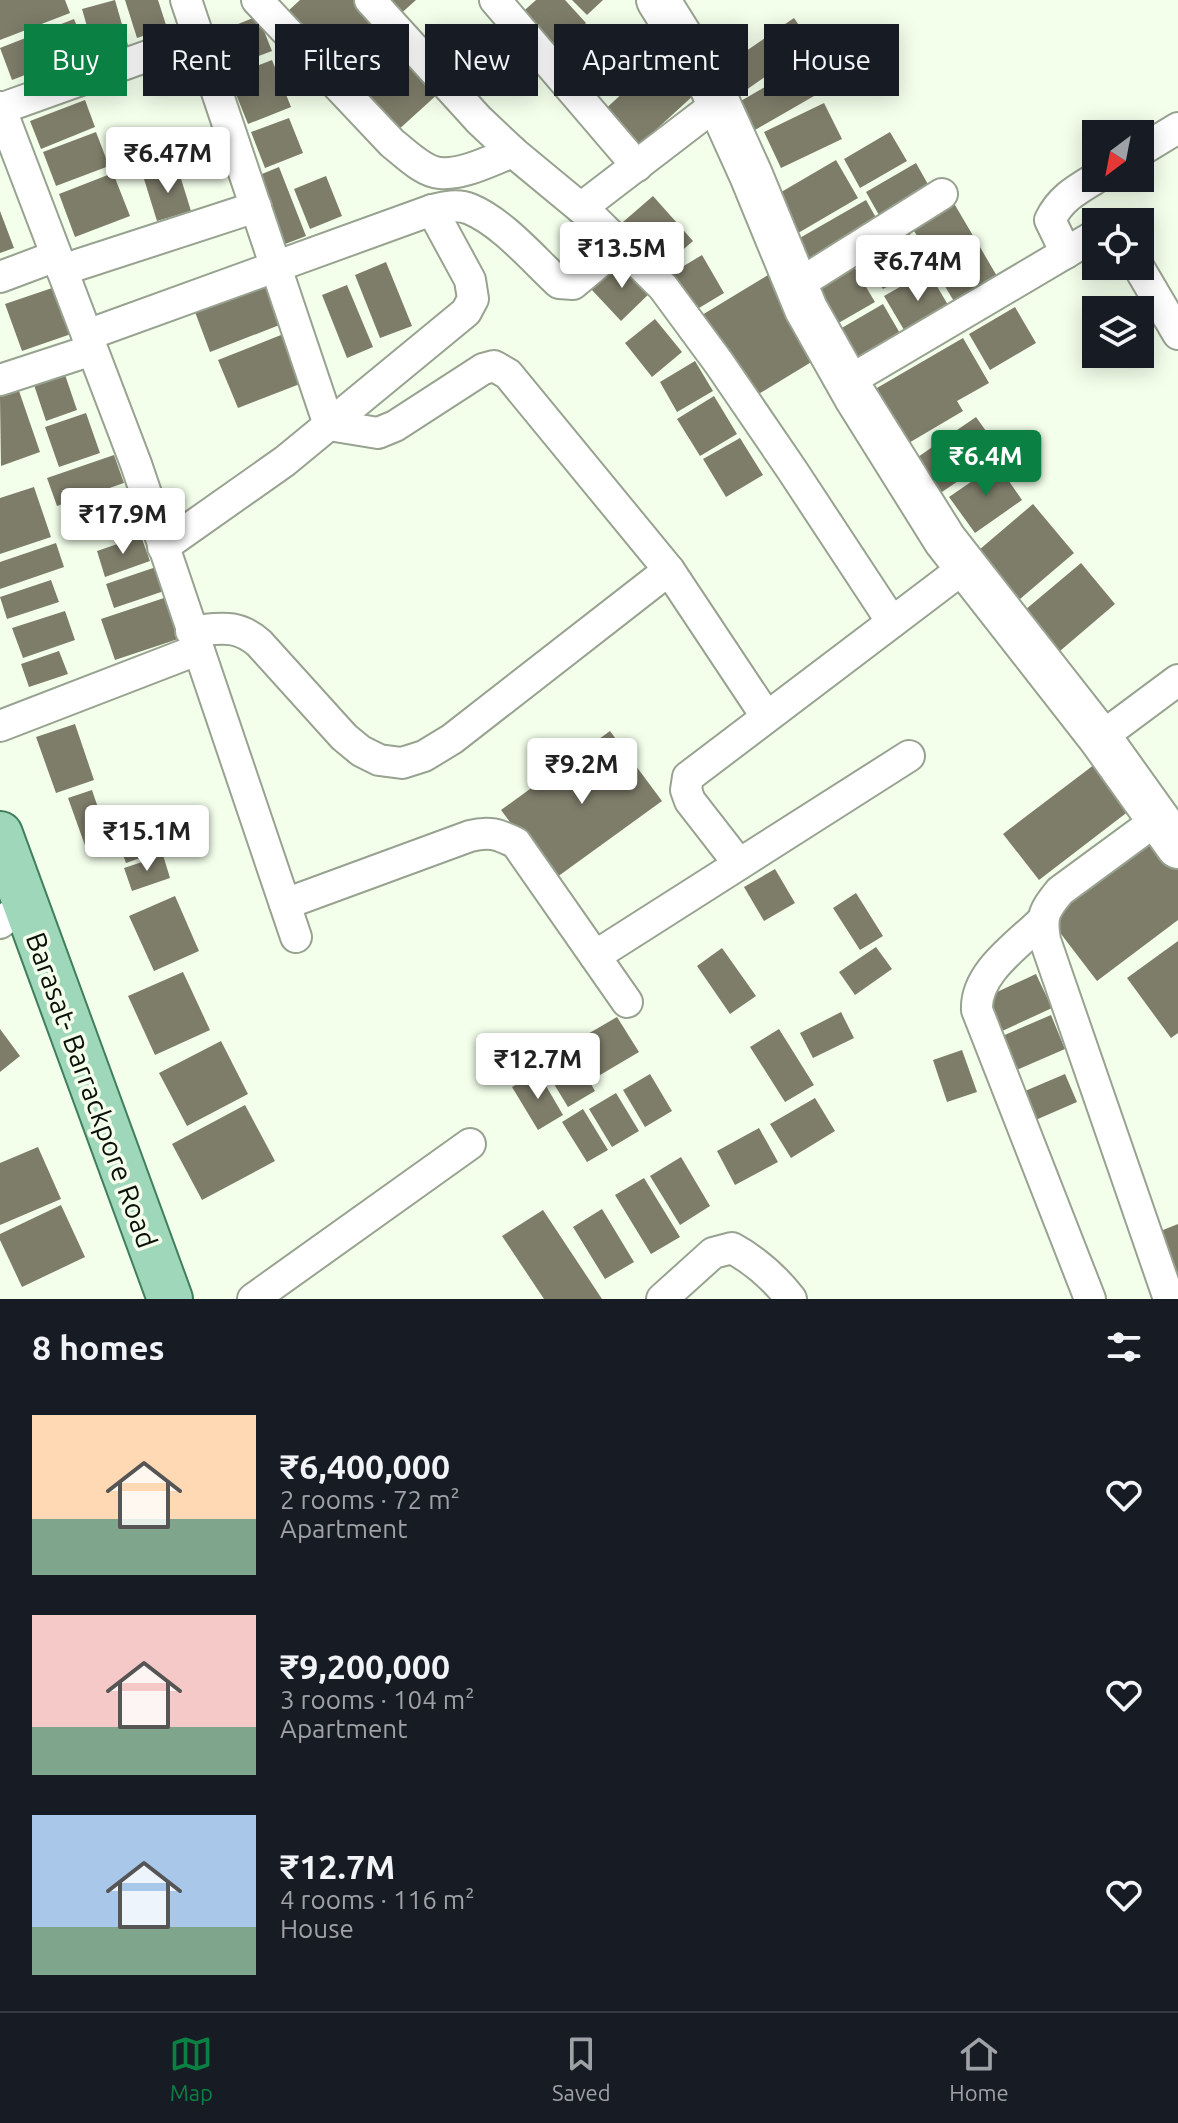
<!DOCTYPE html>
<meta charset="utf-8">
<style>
body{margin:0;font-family:Ubuntu,sans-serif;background:#242831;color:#f1f3f6;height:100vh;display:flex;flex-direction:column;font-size:30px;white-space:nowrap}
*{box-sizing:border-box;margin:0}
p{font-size:26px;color:#9ea1a6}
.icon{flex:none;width:44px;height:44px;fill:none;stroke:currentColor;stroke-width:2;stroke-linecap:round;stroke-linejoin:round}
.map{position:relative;height:1299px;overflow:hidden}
.details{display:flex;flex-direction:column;background:#171b24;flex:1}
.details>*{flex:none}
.banner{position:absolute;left:24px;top:24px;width:1130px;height:72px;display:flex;gap:16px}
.needle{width:52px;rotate:212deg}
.tools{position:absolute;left:1082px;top:120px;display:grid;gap:16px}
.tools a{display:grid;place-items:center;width:72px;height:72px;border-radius:0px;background:#171b24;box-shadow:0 4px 20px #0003;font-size:40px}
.price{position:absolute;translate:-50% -68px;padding:0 18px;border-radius:8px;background:#fff;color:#222;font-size:26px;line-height:52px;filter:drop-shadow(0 2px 4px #0008)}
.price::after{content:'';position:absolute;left:50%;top:48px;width:24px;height:18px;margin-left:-12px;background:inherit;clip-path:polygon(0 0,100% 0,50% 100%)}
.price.active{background:#0b8043;color:#fff}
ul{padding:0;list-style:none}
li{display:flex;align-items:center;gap:24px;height:200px;padding:0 32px}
li span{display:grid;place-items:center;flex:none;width:224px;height:160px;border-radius:0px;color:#555}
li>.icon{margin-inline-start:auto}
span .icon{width:96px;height:96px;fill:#fffc;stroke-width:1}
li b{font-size:34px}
h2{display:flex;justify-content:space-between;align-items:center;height:96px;padding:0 32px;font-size:34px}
.tag{padding:0 28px;border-radius:0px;background:#171b24;box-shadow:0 4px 20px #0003;font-size:28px;line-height:72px}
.tag.active{background:#0b8043;color:#fff}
.dock{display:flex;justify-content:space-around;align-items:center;height:112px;border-top:2px solid #363941;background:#171b24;font-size:22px;color:#9ea1a6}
.dock a{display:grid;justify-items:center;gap:4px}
.dock .active{color:#0b8043}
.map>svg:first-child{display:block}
</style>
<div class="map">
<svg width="1178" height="1299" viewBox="0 0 1178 1299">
<rect width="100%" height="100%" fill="#f3ffeb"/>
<!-- building -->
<g fill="#7e7d6a">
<polygon points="0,0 65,0 70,13 0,40"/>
<polygon points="115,0 129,49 96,58 82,9"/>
<polygon points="125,0 158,0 167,28 137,38"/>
<polygon points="300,0 355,0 398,46 355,86 287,12"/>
<polygon points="381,0 416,0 397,17"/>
<polygon points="536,0 565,0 586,23 553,54 518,16"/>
<polygon points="572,0 603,0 587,15"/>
<polygon points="258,16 272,51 230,67 216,33"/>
<polygon points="794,18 812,44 739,95 720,69"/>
<polygon points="74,19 87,51 12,80 0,48"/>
<polygon points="400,49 440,92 396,132 356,89"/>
<polygon points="662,57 696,93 634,150 601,113"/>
<polygon points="272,60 291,107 248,124 229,77"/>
<polygon points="798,68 814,96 755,130 739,102"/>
<polygon points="85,100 95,127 41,149 30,121"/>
<polygon points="824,103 842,139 781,168 764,132"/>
<polygon points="289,118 303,153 265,168 251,132"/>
<polygon points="96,132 109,166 56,186 43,152"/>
<polygon points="890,132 907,161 860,188 844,159"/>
<polygon points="836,160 858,198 793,236 771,198"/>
<polygon points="916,163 934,195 884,224 866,192"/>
<polygon points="279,167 306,236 280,246 252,178"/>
<polygon points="178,169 191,211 157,221 144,179"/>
<polygon points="113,173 130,216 75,237 59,194"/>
<polygon points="326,176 342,216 310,229 294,189"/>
<polygon points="653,196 693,241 656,273 616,228"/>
<polygon points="866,200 879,223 804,266 791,243"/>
<polygon points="952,200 975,239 933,263 910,224"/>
<polygon points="0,211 14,248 0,253"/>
<polygon points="903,222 927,264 883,289 859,248"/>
<polygon points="977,242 1001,283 958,308 934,268"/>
<polygon points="702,255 724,293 689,314 667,276"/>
<polygon points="622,258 653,290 621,321 591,289"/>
<polygon points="386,262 412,326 380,338 355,275"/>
<polygon points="853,265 875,302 835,325 814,288"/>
<polygon points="928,271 951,310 907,335 884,296"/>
<polygon points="768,275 818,358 752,398 702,315"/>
<polygon points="266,284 282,324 210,352 195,312"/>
<polygon points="347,285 373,347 347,358 322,295"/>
<polygon points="55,287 71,334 22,351 5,304"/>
<polygon points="883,304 905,342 863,367 840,329"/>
<polygon points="1015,307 1036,343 990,370 969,334"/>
<polygon points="655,319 682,352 652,377 625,343"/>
<polygon points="286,333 305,382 238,408 218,360"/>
<polygon points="963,338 989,383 957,401 963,411 902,447 870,392"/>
<polygon points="695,361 713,391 677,412 660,382"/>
<polygon points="61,363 77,410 46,421 30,373"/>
<polygon points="19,391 40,452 1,466 0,397"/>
<polygon points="714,396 737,434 700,456 677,419"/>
<polygon points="86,413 100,453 59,467 45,427"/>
<polygon points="976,417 1001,452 939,494 915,459"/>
<polygon points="740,438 763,475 726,497 703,459"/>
<polygon points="114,455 124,483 57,506 47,478"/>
<polygon points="997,464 1022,500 975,533 949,497"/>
<polygon points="34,487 51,537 0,554 0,498"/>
<polygon points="1033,504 1074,553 1020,599 979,550"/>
<polygon points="141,536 150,561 105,577 97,551"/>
<polygon points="56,543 64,567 0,589 0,562"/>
<polygon points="1081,563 1115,604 1060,651 1025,610"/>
<polygon points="159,566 167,590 114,608 106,584"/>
<polygon points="51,580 59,602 7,619 0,597"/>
<polygon points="167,597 181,638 115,660 101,619"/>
<polygon points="65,611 75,640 23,658 12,628"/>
<polygon points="59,651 68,674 29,687 21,664"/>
<polygon points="75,724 94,780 56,793 36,737"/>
<polygon points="610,731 662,801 553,880 501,810"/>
<polygon points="1103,758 1138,804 1039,880 1003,834"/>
<polygon points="92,790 110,843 87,851 68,798"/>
<polygon points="137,805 154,853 126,863 109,815"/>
<polygon points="1154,836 1178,867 1178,920 1097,981 1048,917"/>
<polygon points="163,855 170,878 132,891 124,868"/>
<polygon points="775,869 795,903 764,921 744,887"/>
<polygon points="856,893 883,936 860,950 833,908"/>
<polygon points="175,896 199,951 154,971 129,916"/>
<polygon points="1178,941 1178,1033 1171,1038 1127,978"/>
<polygon points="876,947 892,969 855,995 839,972"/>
<polygon points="722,948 756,996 730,1014 697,966"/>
<polygon points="183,972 210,1030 155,1055 128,996"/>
<polygon points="1036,974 1052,1008 1000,1032 984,998"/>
<polygon points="841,1012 854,1038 813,1058 800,1033"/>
<polygon points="1051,1015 1065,1049 1014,1071 1000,1037"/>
<polygon points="617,1017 639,1052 595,1078 574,1042"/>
<polygon points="0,1029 20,1056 0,1072"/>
<polygon points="779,1029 814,1085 785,1102 750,1047"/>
<polygon points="221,1041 248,1094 187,1126 159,1073"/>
<polygon points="962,1050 977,1092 947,1102 933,1060"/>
<polygon points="574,1055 595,1091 568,1107 546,1071"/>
<polygon points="538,1072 563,1115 538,1130 512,1087"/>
<polygon points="650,1074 672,1111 645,1127 623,1090"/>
<polygon points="1065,1074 1077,1102 1031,1122 1018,1094"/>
<polygon points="616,1093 639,1131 612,1147 589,1109"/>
<polygon points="815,1098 835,1131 791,1158 770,1124"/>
<polygon points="245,1105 275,1161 202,1200 172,1144"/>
<polygon points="583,1109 608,1150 587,1162 562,1122"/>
<polygon points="759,1128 778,1162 735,1185 717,1151"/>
<polygon points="38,1147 61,1199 0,1225 0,1163"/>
<polygon points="681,1157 710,1206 680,1225 650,1176"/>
<polygon points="644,1178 680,1237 651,1254 615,1195"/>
<polygon points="61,1205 85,1257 22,1287 0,1240 0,1234"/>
<polygon points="602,1209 634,1262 605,1279 573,1227"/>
<polygon points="543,1210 602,1299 544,1299 502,1236"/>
<polygon points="1178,1224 1178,1298 1153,1234"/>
</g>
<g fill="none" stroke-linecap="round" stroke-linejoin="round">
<!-- street casing -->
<g stroke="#98a290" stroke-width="34">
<g id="street">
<polyline points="186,0 329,425 378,433 395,426 483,369 494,366 508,374 669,570 766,716"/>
<path d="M257,0L392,143C405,153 423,172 440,173C464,175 491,160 513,152"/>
<polyline points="370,0 479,120 513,152 594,219 663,287 719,363 792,470 892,622"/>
<polyline points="495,0 637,166"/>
<polyline points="0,107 136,464 296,937"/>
<polyline points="0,109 198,38"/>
<polyline points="1140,151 1178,128"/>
<polyline points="581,208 718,103"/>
<path d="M1066,253L1050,220C1060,199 1076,190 1096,178"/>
<polyline points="1138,266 1178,334"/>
<polyline points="62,270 256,207"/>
<polyline points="0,277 56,256"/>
<polyline points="797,285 942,194"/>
<path d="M87,335L432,210C445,207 458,204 470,209C502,222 534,260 559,283L573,284L621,244"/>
<polyline points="0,380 92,350"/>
<polyline points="847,382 1096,235"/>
<polyline points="163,547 285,461 466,312 473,299 470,280 432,210"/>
<path d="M191,631C219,629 236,623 259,643L344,737L361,751L379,760L402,763L424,756L452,739L669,570"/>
<polyline points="0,726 197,650"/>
<polyline points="1100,738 1178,680"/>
<path d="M1158,819L1060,891C1044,910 1041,916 1045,940L1169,1299"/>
<polyline points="739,864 690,801 686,790 688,777 965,567"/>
<path d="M285,904L470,836C489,831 498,834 516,843L627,1002"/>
<path d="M1042,921C1018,945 975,973 977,1010L1090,1299"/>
<polyline points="0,923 24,905"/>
<polyline points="595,956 909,756"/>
<polyline points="253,1299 470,1144"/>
<path d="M662,1299L713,1253L732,1248C756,1261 774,1277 791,1299"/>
</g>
</g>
<!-- secondary casing -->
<g stroke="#98a290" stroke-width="46">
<polyline id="secondary" points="658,0 708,80 751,175 806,309 855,396 945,540 1100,738 1178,847"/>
</g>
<!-- primary casing -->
<g stroke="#407f5e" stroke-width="48">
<polyline id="primary" points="0,834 170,1299"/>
</g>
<!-- street -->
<use href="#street" stroke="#fff" stroke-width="30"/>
<!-- secondary -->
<use href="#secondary" stroke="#fff" stroke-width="42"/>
<!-- primary -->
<use href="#primary" stroke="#9ed7b9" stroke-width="44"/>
</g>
<g text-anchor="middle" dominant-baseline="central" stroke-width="7" stroke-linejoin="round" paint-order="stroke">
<!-- street labels -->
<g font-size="28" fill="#0b0f09" stroke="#f3ffeb">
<text transform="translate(92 1090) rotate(70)">Barasat- Barrackpore Road</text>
</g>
</g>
</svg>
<div class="tools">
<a><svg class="needle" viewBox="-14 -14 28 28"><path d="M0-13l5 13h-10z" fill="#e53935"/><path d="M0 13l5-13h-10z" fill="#9ea1a6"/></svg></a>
<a><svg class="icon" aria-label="locate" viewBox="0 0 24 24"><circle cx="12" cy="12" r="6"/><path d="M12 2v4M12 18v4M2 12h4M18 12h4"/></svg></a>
<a><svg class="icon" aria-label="layers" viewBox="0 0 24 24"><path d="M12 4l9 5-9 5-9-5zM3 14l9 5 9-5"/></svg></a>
</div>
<b class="price" style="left:168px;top:195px">₹6.47M</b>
<b class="price" style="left:622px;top:290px">₹13.5M</b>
<b class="price" style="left:918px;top:303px">₹6.74M</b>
<b class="price active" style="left:986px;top:498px">₹6.4M</b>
<b class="price" style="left:123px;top:556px">₹17.9M</b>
<b class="price" style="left:582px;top:806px">₹9.2M</b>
<b class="price" style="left:147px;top:873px">₹15.1M</b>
<b class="price" style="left:538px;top:1101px">₹12.7M</b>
<div class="banner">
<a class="tag active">Buy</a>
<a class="tag">Rent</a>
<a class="tag">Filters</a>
<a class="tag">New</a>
<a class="tag">Apartment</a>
<a class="tag">House</a>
</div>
</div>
<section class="details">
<h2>8 homes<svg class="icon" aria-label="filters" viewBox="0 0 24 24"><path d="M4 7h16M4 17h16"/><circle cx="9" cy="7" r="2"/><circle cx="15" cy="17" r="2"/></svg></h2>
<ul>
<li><span style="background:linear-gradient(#ffd9b3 65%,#7fa58c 0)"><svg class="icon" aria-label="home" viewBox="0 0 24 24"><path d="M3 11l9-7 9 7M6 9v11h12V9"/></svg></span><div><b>₹6,400,000</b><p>2 rooms · 72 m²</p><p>Apartment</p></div><svg class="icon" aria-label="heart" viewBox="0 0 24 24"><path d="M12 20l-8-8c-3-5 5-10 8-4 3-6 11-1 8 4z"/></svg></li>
<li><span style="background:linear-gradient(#f6c9c9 70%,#7fa58c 0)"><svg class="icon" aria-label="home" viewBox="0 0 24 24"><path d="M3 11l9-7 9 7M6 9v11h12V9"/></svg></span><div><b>₹9,200,000</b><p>3 rooms · 104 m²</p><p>Apartment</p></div><svg class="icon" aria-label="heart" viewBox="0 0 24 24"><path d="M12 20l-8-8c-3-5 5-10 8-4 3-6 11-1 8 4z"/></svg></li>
<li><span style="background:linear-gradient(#a9c7e8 70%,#7fa58c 0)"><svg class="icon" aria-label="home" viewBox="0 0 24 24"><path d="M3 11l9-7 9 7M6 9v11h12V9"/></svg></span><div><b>₹12.7M</b><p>4 rooms · 116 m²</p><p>House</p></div><svg class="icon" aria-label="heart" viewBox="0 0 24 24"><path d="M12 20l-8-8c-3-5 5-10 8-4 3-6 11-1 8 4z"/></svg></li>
</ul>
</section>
<nav class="dock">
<a class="active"><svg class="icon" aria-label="map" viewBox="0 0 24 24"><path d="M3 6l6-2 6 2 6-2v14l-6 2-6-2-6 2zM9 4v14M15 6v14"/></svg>Map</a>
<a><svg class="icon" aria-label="saved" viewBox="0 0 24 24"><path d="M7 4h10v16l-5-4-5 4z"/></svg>Saved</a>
<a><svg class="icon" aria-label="home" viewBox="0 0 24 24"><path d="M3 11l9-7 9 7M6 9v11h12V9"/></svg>Home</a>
</nav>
